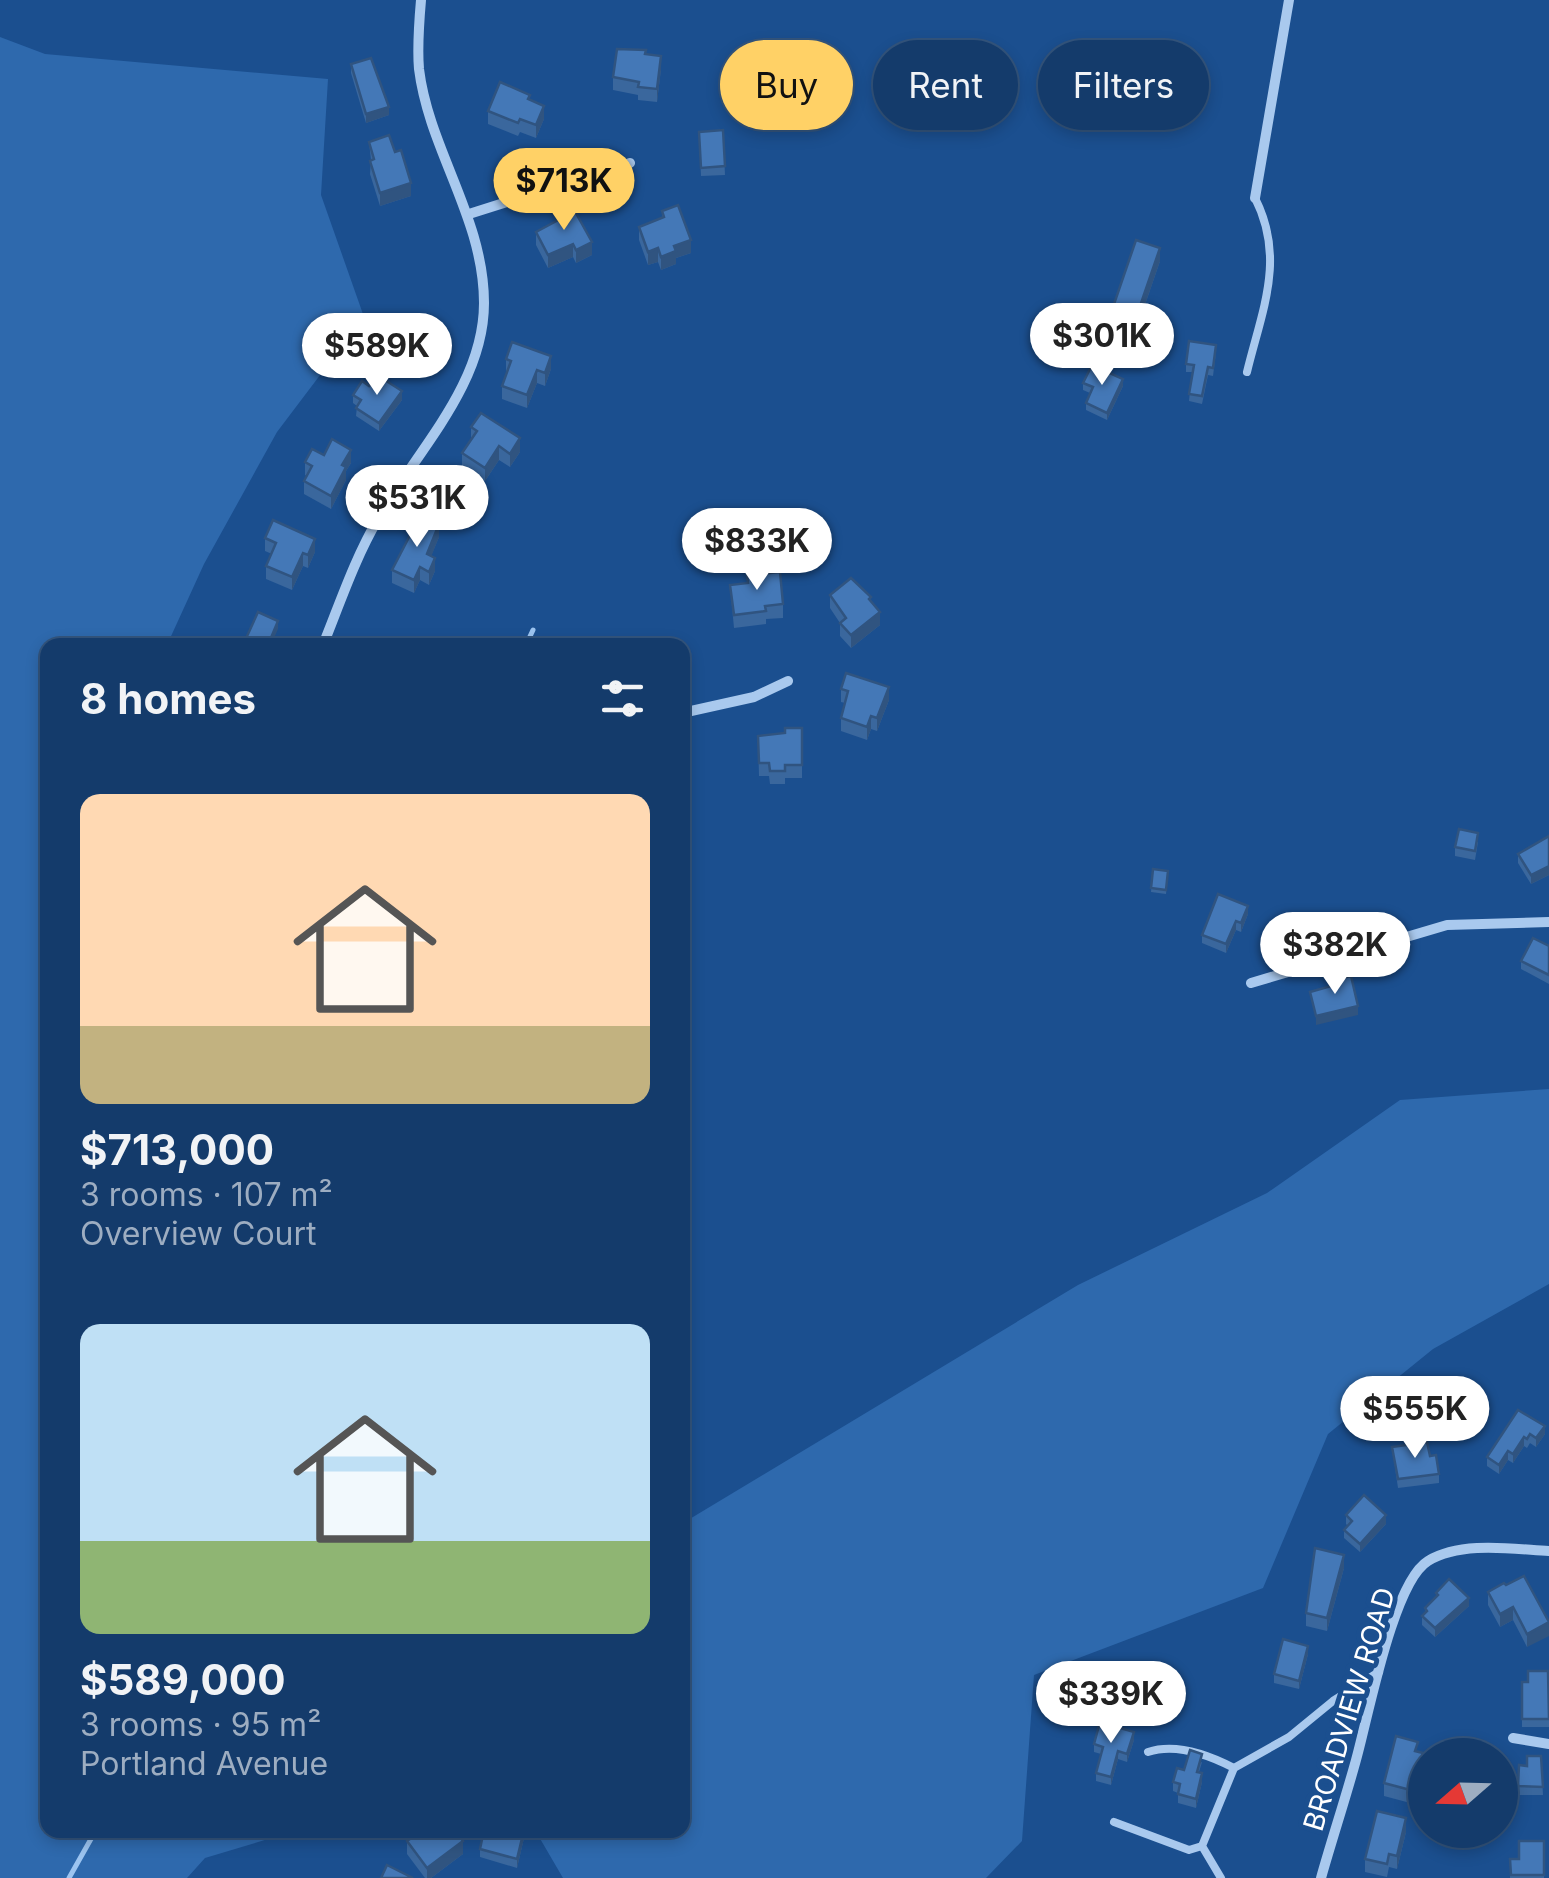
<!DOCTYPE html>
<meta charset="utf-8">
<style>
body{margin:0;font-family:Inter,sans-serif;background:#214673;color:#f1f3f6;height:100vh;display:flex;flex-direction:column;font-size:38px;white-space:nowrap}
*{box-sizing:border-box;margin:0}
p{font-size:32px;color:#9dadc1}
.icon{flex:none;width:55px;height:55px;fill:none;stroke:currentColor;stroke-width:2;stroke-linecap:round;stroke-linejoin:round}
.map{position:relative;flex:1;overflow:hidden}
.panel{position:absolute;left:40px;top:638px;width:650px;height:1200px;display:flex;flex-direction:column;background:#143b6b;border-radius:20px;box-shadow:0 5px 15px #0003,0 0 0 2px #33557e}
.panel>*{flex:none}
.hud{position:absolute;left:720px;top:40px;width:678px;height:90px;display:flex;gap:20px}
.needle{width:65px;rotate:250deg}
.controls{position:absolute;left:1408px;top:1738px;display:grid;gap:20px}
.controls a{display:grid;place-items:center;width:110px;height:110px;border-radius:50%;background:#143b6b;box-shadow:0 5px 15px #0003,0 0 0 2px #33557e;font-size:50px}
.price{position:absolute;translate:-50% -85px;padding:0 22px;border-radius:35px;background:#fff;color:#222;font-size:32px;line-height:65px;filter:drop-shadow(0 2px 5px #0008)}
.price::after{content:'';position:absolute;left:50%;top:60px;width:30px;height:22px;margin-left:-15px;background:inherit;clip-path:polygon(0 0,100% 0,50% 100%)}
.price.active{background:#ffd166;color:#111}
ul{padding:0;list-style:none}
li{display:grid;align-content:center;gap:20px;height:530px;padding:0 40px}
li span{display:grid;place-items:center;height:310px;border-radius:20px;color:#555}
li>.icon{margin-inline-start:auto}
span .icon{width:180px;height:180px;fill:#fffc;stroke-width:1}
li b{font-size:42px}
h2{display:flex;justify-content:space-between;align-items:center;height:120px;padding:0 40px;font-size:42px}
.pill{padding:0 35px;border-radius:45px;background:#143b6b;box-shadow:0 5px 15px #0003,0 0 0 2px #33557e;font-size:35px;line-height:90px}
.pill.active{background:#ffd166;color:#111}
.map>svg:first-child{display:block}
</style>
<div class="map">
<svg width="1549" height="1878" viewBox="0 0 1549 1878">
<rect width="100%" height="100%" fill="#1b4f8f"/>
<!-- green -->
<g fill="#2e69ad">
<polygon points="0,37 45,54 328,79 321,195 364,317 277,432 204,564 167,645 48,645 48,1830 298,1830 205,1858 187,1878 0,1878"/>
<polygon points="1549,1089 1549,1284 1433,1349 1328,1434 1263,1588 1034,1675 1022,1841 986,1878 563,1878 535,1830 682,1830 683,1523 1078,1285 1267,1193 1400,1100"/>
</g>
<g fill="none" stroke-linecap="round" stroke-linejoin="round">
<!-- stream -->
<g stroke="#9cc4f0" stroke-width="5">
<polyline points="526,645 533,630"/>
<polyline points="48,1478 43,1505 48,1520"/>
<polyline points="69,1878 96,1830"/>
</g>
<!-- service -->
<g stroke="#a9c9ee" stroke-width="8">
<path d="M1247,372C1262,310 1286,259 1255,198"/>
<path d="M1148,1752C1175,1743 1209,1755 1234,1768"/>
<polyline points="1114,1822 1189,1850 1202,1846"/>
<polyline points="1221,1878 1202,1846 1234,1768 1289,1737 1333,1701 1379,1672"/>
</g>
<!-- minor -->
<g stroke="#a9c9ee" stroke-width="10">
<polyline points="1255,198 1289,0"/>
<polyline points="469,214 630,163"/>
<path d="M323,645C340,603 355,558 378,519C416,451 484,386 484,303C484,218 429,150 419,69C417,46 419,23 421,0"/>
<polyline points="682,713 754,697 788,681"/>
<polyline points="1251,983 1447,925 1549,922"/>
<polyline points="1513,1738 1549,1744"/>
<path d="M1321,1878C1332,1839 1345,1800 1356,1760C1368,1718 1393,1582 1428,1561C1461,1541 1512,1549 1549,1551"/>
</g>
</g>
<!-- wall -->
<g fill="#3a679d">
<polygon points="645,54 661,69 657,102 638,100 638,95 613,90 613,77"/>
<polygon points="351,64 389,115 366,123 351,73"/>
<polygon points="530,100 544,119 536,138 520,132 518,136 488,124 488,111"/>
<polygon points="723,130 725,175 701,176 699,132"/>
<polygon points="369,142 411,196 380,206 370,174 371,160"/>
<polygon points="662,211 691,253 676,258 676,264 661,270 658,262 648,265 639,240 639,227 662,218"/>
<polygon points="557,214 592,255 576,263 573,257 548,268 536,245 536,232 557,221"/>
<polygon points="1160,261 1137,328 1113,320 1113,307"/>
<polygon points="1216,352 1213,376 1208,375 1202,404 1189,401 1192,372 1186,372 1186,364"/>
<polygon points="506,359 551,369 545,386 537,383 527,408 502,399 502,386 507,373 506,372"/>
<polygon points="1083,383 1123,386 1107,420 1086,410 1086,403 1090,393 1083,390"/>
<polygon points="369,386 402,400 379,431 356,416 357,406 353,403 353,395"/>
<polygon points="471,427 520,452 510,467 499,460 485,481 462,466 462,453 471,440"/>
<polygon points="324,455 351,463 346,471 346,480 331,509 304,494 304,481 307,476 305,475 305,462"/>
<polygon points="439,537 431,556 435,571 429,585 420,580 414,593 392,583 392,570"/>
<polygon points="265,538 315,552 308,568 303,566 292,590 266,579 266,566 272,554 265,551"/>
<polygon points="747,575 783,604 783,618 766,619 766,624 734,628 730,585 747,583"/>
<polygon points="830,595 871,602 880,625 851,648 840,636 840,623 830,608"/>
<polygon points="841,689 889,700 877,731 871,729 867,740 841,731 841,718 845,703 841,702"/>
<polygon points="802,728 802,778 785,778 785,784 770,784 769,776 759,776 758,736 785,733"/>
<polygon points="1549,836 1549,875 1531,884 1518,863 1518,854"/>
<polygon points="1478,842 1475,860 1455,856 1455,847"/>
<polygon points="1153,869 1168,871 1166,894 1151,892"/>
<polygon points="1248,914 1241,932 1236,930 1226,953 1202,943 1202,935"/>
<polygon points="1549,946 1549,984 1521,969 1521,961"/>
<polygon points="1518,1410 1545,1434 1536,1447 1530,1443 1527,1448 1524,1446 1513,1463 1508,1460 1499,1474 1487,1466 1487,1457"/>
<polygon points="1392,1447 1430,1456 1439,1474 1439,1483 1398,1488"/>
<polygon points="1346,1515 1386,1524 1360,1552 1344,1538 1344,1530 1348,1526 1346,1524"/>
<polygon points="1344,1568 1327,1631 1306,1626 1306,1613"/>
<polygon points="1506,1585 1549,1622 1527,1647 1513,1620 1500,1627 1488,1605 1488,1592"/>
<polygon points="1436,1593 1469,1606 1435,1637 1422,1625 1422,1616 1425,1614 1425,1608 1436,1597"/>
<polygon points="1308,1654 1299,1689 1274,1683 1274,1674"/>
<rect x="1522" y="1682" width="27" height="45"/>
<polygon points="1134,1740 1127,1762 1118,1759 1111,1785 1096,1781 1096,1773 1101,1754 1094,1752 1094,1744"/>
<polygon points="1418,1752 1423,1766 1414,1804 1384,1796 1384,1783"/>
<polygon points="1541,1756 1543,1795 1518,1795 1519,1765 1527,1766"/>
<polygon points="1202,1762 1199,1772 1202,1782 1196,1808 1178,1803 1178,1793 1173,1791 1173,1782 1184,1770"/>
<polygon points="416,1830 455,1830 463,1854 431,1878 425,1878 407,1854 407,1841 416,1834"/>
<polygon points="1406,1832 1397,1869 1389,1867 1387,1877 1365,1872 1365,1859"/>
<polygon points="499,1834 524,1838 517,1868 480,1857 480,1849"/>
<polygon points="1544,1841 1544,1878 1510,1878 1510,1859 1519,1859"/>
</g>
<!-- shaded-wall -->
<g fill="#305480">
<polygon points="661,56 661,69 657,102 657,89"/>
<polygon points="544,106 544,119 536,138 536,125"/>
<polygon points="389,107 389,115 366,123 366,114"/>
<polygon points="411,183 411,196 380,206 380,193"/>
<polygon points="691,240 691,253 676,258 676,264 661,270 661,257 674,246"/>
<polygon points="592,242 592,255 576,263 576,250"/>
<polygon points="573,244 573,257 548,268 548,255"/>
<polygon points="658,248 658,262 648,265 648,252"/>
<polygon points="1160,248 1160,261 1137,328 1137,315"/>
<polygon points="551,356 551,369 545,386 545,373"/>
<polygon points="537,370 537,383 527,408 527,395"/>
<polygon points="1123,379 1123,386 1107,420 1107,413"/>
<polygon points="402,391 402,400 379,431 379,423"/>
<polygon points="520,438 520,452 510,467 510,454"/>
<polygon points="499,446 499,460 485,481 485,468"/>
<polygon points="351,450 351,463 346,471 346,480 331,509 331,496 342,465"/>
<polygon points="439,524 439,537 427,567 427,554"/>
<polygon points="315,539 315,552 308,568 308,555"/>
<polygon points="303,553 303,566 292,590 292,577"/>
<polygon points="435,558 435,571 429,585 429,572"/>
<polygon points="420,567 420,580 414,593 414,580"/>
<polygon points="880,612 880,625 851,648 851,635"/>
<polygon points="278,621 278,629 271,645 268,645"/>
<polygon points="889,687 889,700 877,731 877,718"/>
<polygon points="871,716 871,729 867,740 867,727"/>
<polygon points="1549,866 1549,875 1531,884 1531,875"/>
<polygon points="1248,906 1248,914 1241,932 1241,923"/>
<polygon points="1236,921 1236,930 1226,953 1226,944"/>
<polygon points="1358,1006 1358,1015 1316,1025 1316,1016"/>
<polygon points="1545,1426 1545,1434 1536,1447 1536,1438"/>
<polygon points="1524,1437 1524,1446 1513,1463 1513,1454"/>
<polygon points="1508,1451 1508,1460 1499,1474 1499,1465"/>
<polygon points="1386,1515 1386,1524 1360,1552 1360,1544"/>
<polygon points="1344,1555 1344,1568 1327,1631 1327,1618"/>
<polygon points="1469,1598 1469,1606 1435,1637 1435,1628"/>
<polygon points="1513,1607 1513,1620 1500,1627 1500,1614"/>
<polygon points="1549,1623 1549,1636 1527,1647 1527,1634"/>
<polygon points="1308,1646 1308,1654 1299,1689 1299,1681"/>
<polygon points="1134,1732 1134,1740 1127,1762 1127,1754"/>
<polygon points="1118,1751 1118,1759 1111,1785 1111,1777"/>
<polygon points="1423,1753 1423,1766 1414,1804 1414,1791"/>
<polygon points="1202,1773 1202,1782 1196,1808 1196,1799"/>
<polygon points="1406,1818 1406,1832 1397,1869 1397,1856"/>
<polygon points="524,1830 524,1838 517,1868 517,1859"/>
<polygon points="463,1841 463,1854 431,1878 427,1878 427,1868"/>
</g>
<!-- building -->
<g fill="#4478b7" stroke="#305480" stroke-width="2.5">
<polygon points="617,49 646,50 645,54 661,56 657,89 638,87 639,82 613,77"/>
<polygon points="371,58 389,107 366,114 351,64"/>
<polygon points="500,82 530,95 528,99 544,106 536,125 520,119 518,123 488,111"/>
<polygon points="723,130 725,166 701,168 699,132"/>
<polygon points="389,135 395,152 401,150 411,183 380,193 370,161 374,159 369,142"/>
<polygon points="678,205 691,240 674,246 676,251 661,257 658,248 648,252 639,227 664,217 662,211"/>
<polygon points="572,206 592,242 576,250 573,244 548,255 536,232 560,219 557,214"/>
<polygon points="1136,240 1160,248 1137,315 1113,307"/>
<polygon points="1189,341 1216,345 1213,368 1208,367 1202,396 1189,394 1194,365 1186,364"/>
<polygon points="512,342 551,356 545,373 537,370 527,395 502,386 511,361 506,359"/>
<polygon points="1092,365 1123,379 1107,413 1086,403 1093,387 1083,383"/>
<polygon points="377,375 402,391 379,423 356,408 361,400 353,395 362,381 369,386"/>
<polygon points="481,413 520,438 510,454 499,446 485,468 462,453 477,431 471,427"/>
<polygon points="332,439 351,450 342,465 346,467 331,496 304,481 312,466 305,462 312,449 324,455"/>
<polygon points="420,516 439,524 427,554 435,558 429,572 420,567 414,580 392,570"/>
<polygon points="273,520 315,539 308,555 303,553 292,577 266,566 276,543 265,538"/>
<polygon points="780,572 783,604 765,606 766,611 734,615 730,585 748,583 747,575"/>
<polygon points="851,578 871,597 869,599 880,612 851,635 840,623 846,618 830,595"/>
<polygon points="258,612 278,621 268,645 243,645"/>
<polygon points="846,673 889,687 877,718 871,716 867,727 841,718 848,691 841,689"/>
<polygon points="785,728 802,728 802,765 785,765 785,771 770,771 769,763 759,763 758,736 785,733"/>
<polygon points="1459,829 1478,833 1475,851 1455,847"/>
<polygon points="1549,836 1549,866 1531,875 1518,854"/>
<polygon points="1153,869 1168,871 1166,890 1151,888"/>
<polygon points="1218,894 1248,906 1241,923 1236,921 1226,944 1202,935"/>
<polygon points="1533,938 1549,946 1549,975 1521,961"/>
<polygon points="1351,976 1358,1006 1316,1016 1310,992 1335,985 1333,980"/>
<polygon points="1518,1410 1545,1426 1536,1438 1530,1434 1527,1439 1524,1437 1513,1454 1508,1451 1499,1465 1487,1457"/>
<polygon points="1427,1442 1430,1456 1436,1455 1439,1474 1398,1479 1392,1447"/>
<polygon points="1364,1495 1386,1515 1360,1544 1344,1530 1352,1521 1346,1515"/>
<polygon points="1315,1548 1344,1555 1327,1618 1306,1613"/>
<polygon points="1524,1576 1549,1622 1527,1634 1513,1607 1500,1614 1488,1592 1504,1583 1506,1585"/>
<polygon points="1449,1579 1469,1598 1435,1628 1422,1616 1427,1611 1425,1608 1438,1595 1436,1593"/>
<polygon points="1283,1639 1308,1646 1299,1681 1274,1674"/>
<polygon points="1528,1671 1548,1671 1549,1719 1522,1719 1522,1682 1528,1682"/>
<polygon points="1100,1722 1134,1732 1127,1754 1118,1751 1111,1777 1096,1773 1103,1747 1094,1744"/>
<polygon points="1396,1736 1418,1742 1415,1751 1423,1753 1414,1791 1384,1783"/>
<polygon points="1190,1750 1202,1754 1197,1772 1202,1773 1196,1799 1178,1794 1180,1784 1173,1782 1177,1768 1184,1770"/>
<polygon points="1527,1756 1541,1756 1543,1787 1518,1786 1519,1765 1527,1766"/>
<polygon points="1377,1811 1406,1818 1397,1856 1389,1854 1387,1864 1365,1859"/>
<polygon points="418,1830 455,1830 463,1841 427,1868 407,1841 420,1832"/>
<polygon points="484,1830 499,1834 500,1830 524,1830 517,1859 480,1849"/>
<polygon points="1519,1841 1544,1841 1544,1875 1511,1875 1510,1859 1519,1859"/>
<polygon points="387,1865 413,1878 381,1878"/>
</g>
<g text-anchor="middle" dominant-baseline="central" stroke-width="10" stroke-linejoin="round" paint-order="stroke">
<!-- street labels -->
<g font-size="28" fill="#fff" stroke="#1b4f8f">
<text transform="translate(1349 1709) rotate(-73)">BROADVIEW ROAD</text>
</g>
</g>
</svg>
<div class="controls">
<a><svg class="needle" viewBox="-14 -14 28 28"><path d="M0-13l5 13h-10z" fill="#e53935"/><path d="M0 13l5-13h-10z" fill="#9dadc1"/></svg></a>
</div>
<b class="price active" style="left:564px;top:233px">$713K</b>
<b class="price" style="left:1102px;top:388px">$301K</b>
<b class="price" style="left:377px;top:398px">$589K</b>
<b class="price" style="left:417px;top:550px">$531K</b>
<b class="price" style="left:757px;top:593px">$833K</b>
<b class="price" style="left:1335px;top:997px">$382K</b>
<b class="price" style="left:1415px;top:1461px">$555K</b>
<b class="price" style="left:1111px;top:1746px">$339K</b>
<div class="hud">
<a class="pill active">Buy</a>
<a class="pill">Rent</a>
<a class="pill">Filters</a>
</div>
<section class="panel">
<h2>8 homes<svg class="icon" aria-label="filters" viewBox="0 0 24 24"><path d="M4 7h16M4 17h16"/><circle cx="9" cy="7" r="2"/><circle cx="15" cy="17" r="2"/></svg></h2>
<ul>
<li><span style="background:linear-gradient(#ffd9b3 75%,#c2b280 0)"><svg class="icon" aria-label="home" viewBox="0 0 24 24"><path d="M3 11l9-7 9 7M6 9v11h12V9"/></svg></span><div><b>$713,000</b><p>3 rooms · 107 m²</p><p>Overview Court</p></div></li>
<li><span style="background:linear-gradient(#bfe0f5 70%,#8fb573 0)"><svg class="icon" aria-label="home" viewBox="0 0 24 24"><path d="M3 11l9-7 9 7M6 9v11h12V9"/></svg></span><div><b>$589,000</b><p>3 rooms · 95 m²</p><p>Portland Avenue</p></div></li>
</ul>
</section>
</div>
